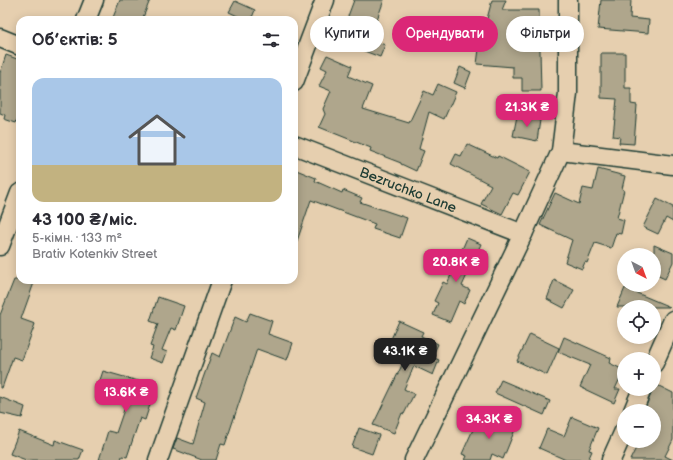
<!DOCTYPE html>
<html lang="uk">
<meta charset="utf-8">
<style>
body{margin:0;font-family:"Balsamiq Sans",sans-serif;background:#f7f7f7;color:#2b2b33;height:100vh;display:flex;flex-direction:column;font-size:15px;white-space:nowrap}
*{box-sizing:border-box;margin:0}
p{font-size:13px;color:#7c7c81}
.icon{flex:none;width:22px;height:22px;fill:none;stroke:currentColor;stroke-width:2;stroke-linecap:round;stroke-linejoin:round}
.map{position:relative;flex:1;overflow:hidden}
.drawer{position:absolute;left:16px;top:16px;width:282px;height:268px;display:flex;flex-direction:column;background:#fff;border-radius:12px;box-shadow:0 2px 10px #0003}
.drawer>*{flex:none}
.guide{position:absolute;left:310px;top:16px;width:303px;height:36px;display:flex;gap:8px}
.needle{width:26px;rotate:139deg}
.fabs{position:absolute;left:617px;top:248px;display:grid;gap:8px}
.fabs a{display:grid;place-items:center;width:44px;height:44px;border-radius:50%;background:#fff;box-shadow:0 2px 10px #0003;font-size:20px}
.price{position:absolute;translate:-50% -34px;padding:0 9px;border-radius:8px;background:#db2777;color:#fff;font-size:13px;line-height:26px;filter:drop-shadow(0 1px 2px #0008)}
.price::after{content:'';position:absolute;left:50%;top:24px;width:12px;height:9px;margin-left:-6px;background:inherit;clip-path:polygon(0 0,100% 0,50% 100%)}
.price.on{background:#222;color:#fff}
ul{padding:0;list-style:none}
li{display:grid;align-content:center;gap:8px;height:212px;padding:0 16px}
li span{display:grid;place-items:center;height:124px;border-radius:12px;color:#555}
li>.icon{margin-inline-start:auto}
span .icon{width:72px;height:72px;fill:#fffc;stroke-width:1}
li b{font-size:17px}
h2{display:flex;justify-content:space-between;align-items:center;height:48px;padding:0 16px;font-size:17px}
.pill{padding:0 14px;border-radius:18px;background:#fff;box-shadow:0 2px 10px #0003;font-size:14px;line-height:36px}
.pill.on{background:#db2777;color:#fff}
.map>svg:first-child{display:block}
</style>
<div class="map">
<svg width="673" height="460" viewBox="0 0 673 460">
<rect width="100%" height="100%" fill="#e6cfaf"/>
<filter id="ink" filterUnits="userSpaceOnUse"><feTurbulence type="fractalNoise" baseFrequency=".025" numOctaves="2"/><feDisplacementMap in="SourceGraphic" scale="8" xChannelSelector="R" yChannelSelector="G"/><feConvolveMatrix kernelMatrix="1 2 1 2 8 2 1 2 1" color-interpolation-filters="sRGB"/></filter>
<g filter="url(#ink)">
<!-- building -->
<g fill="#afa68c" stroke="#1f3d34">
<polygon points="120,0 150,0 142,20 112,20"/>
<polygon points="354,0 384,0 370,39 385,45 380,57 359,49 362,43 341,35"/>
<polygon points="492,0 506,0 502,10 539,10 541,91 522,91 522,78 513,78 513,67 477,64 479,49"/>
<polygon points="601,0 631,0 630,18 649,20 648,33 598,29"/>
<polygon points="235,1 255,10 251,20 246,20 229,12"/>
<polygon points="601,53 625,53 625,88 631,88 631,104 637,105 634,144 619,143 620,137 613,136 617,99 601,98"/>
<polygon points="6,55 20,60 20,111 16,123 4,119 5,115 0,113 0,73"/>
<polygon points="327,55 352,66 348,76 372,86 363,109 409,123 424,91 433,95 438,84 456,92 444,119 429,112 419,149 424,151 416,171 401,164 401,163 370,151 371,148 319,127 325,114 323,109 331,91 319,86 327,70 321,67"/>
<polygon points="460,67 471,72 465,88 454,83"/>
<polygon points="517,116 540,120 537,141 513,136"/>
<polygon points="467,144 497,158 498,156 530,172 518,195 513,193 502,214 481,204 491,185 451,164 456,154 461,156"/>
<polygon points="294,169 316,178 315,181 342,193 343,190 362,198 360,202 407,218 400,238 373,229 375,224 311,200 296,244 294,244"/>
<polygon points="598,169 625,176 622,189 624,190 617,218 624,220 621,234 616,233 611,248 595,243 587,263 585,262 582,269 565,262 572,240 540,225 555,193 579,204 583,188 593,190"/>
<polygon points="657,199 673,207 673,222 666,218 658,234 643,227"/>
<polygon points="467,238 481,244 462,286 470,290 464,304 459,301 450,322 433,315 438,303 434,301 443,282 447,284"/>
<polygon points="654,245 673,253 673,262 665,279 654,274"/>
<polygon points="14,280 35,280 21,319 35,324 22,360 13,357 2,388 0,388 0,315"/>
<polygon points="554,280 574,290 564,308 547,299"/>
<polygon points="625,288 670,307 617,307"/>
<polygon points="158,297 184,306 176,330 171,328 162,350 167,352 163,363 149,358 153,347 150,346 158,324 150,321"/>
<polygon points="250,313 272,321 268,334 293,343 287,360 257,349 225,445 221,444 216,460 202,460 173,449 177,438 193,444 205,402 196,398 212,353 220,357 235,317 246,322"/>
<polygon points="399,321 423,332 421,336 438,344 432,357 439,360 433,375 414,366 404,389 414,394 404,414 402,413 394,433 373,425 403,363 384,355"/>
<polygon points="530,334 559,348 547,375 517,361"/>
<polygon points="564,337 611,358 609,363 624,370 615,389 620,389 614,403 580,387 590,365 558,352"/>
<polygon points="103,371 156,386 145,420 140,418 127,457 122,456 121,460 99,460 108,431 116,433 128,398 108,392 109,389 104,388 105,385 99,383"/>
<polygon points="501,380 550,401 544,415 495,393"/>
<polygon points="655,384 673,393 673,440 665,456 673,460 630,460 638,444 644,447 647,441 654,441 654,411 644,411"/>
<polygon points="0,397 25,407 22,418 0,413"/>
<polygon points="487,413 516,427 503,459 492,454 490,460 465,460 467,456 462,454 475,425 480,427"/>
<polygon points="572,417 598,428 589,450 592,451 588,460 566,460 539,448 547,429 564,436"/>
<polygon points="359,428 379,435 372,454 352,447"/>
<polygon points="19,431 54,445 55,440 83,450 79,460 26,460 10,454"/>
</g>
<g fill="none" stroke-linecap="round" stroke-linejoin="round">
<!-- street casing -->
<g stroke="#1f3d34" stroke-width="21">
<g id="street">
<polyline points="86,20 94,0"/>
<polyline points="0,38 20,46"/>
<polyline points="294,82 325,0"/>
<polyline points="294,145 523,234"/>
<polyline points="561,151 673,165"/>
<polyline points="0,246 20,193"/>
<polyline points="654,363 673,320"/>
<polyline points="633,411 642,389"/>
<polyline points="158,460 222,280"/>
<polyline points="414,460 523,234 561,151 568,93 568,0"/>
<polyline points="611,460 624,431"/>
</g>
</g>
<!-- street -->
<use href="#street" stroke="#e6cfaf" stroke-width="18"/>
</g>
</g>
<g text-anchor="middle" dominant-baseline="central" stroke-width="3" stroke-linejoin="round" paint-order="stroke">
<!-- street labels -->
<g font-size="14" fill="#1f3d34" stroke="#e6cfaf">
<text transform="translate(408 190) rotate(21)">Bezruchko Lane</text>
</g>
</g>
</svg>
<div class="fabs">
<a><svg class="needle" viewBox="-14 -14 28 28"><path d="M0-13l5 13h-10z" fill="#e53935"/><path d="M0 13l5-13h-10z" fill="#7c7c81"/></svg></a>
<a><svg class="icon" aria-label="locate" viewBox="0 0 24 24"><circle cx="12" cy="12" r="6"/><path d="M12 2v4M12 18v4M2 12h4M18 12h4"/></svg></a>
<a>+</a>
<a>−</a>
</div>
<b class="price" style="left:527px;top:128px">21.3K ₴</b>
<b class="price" style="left:456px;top:283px">20.8K ₴</b>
<b class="price on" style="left:405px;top:372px">43.1K ₴</b>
<b class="price" style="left:126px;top:413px">13.6K ₴</b>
<b class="price" style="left:489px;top:440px">34.3K ₴</b>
<div class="guide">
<a class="pill">Купити</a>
<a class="pill on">Орендувати</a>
<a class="pill">Фільтри</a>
</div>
<section class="drawer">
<h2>Об’єктів: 5<svg class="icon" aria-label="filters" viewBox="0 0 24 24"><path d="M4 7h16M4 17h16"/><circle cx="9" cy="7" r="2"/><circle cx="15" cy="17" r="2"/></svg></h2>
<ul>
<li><span style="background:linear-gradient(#a9c7e8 70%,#c2b280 0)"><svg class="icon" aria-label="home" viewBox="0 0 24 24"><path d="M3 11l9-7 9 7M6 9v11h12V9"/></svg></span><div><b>43 100 ₴/міс.</b><p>5-кімн. · 133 m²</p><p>Brativ Kotenkiv Street</p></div></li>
</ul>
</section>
</div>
